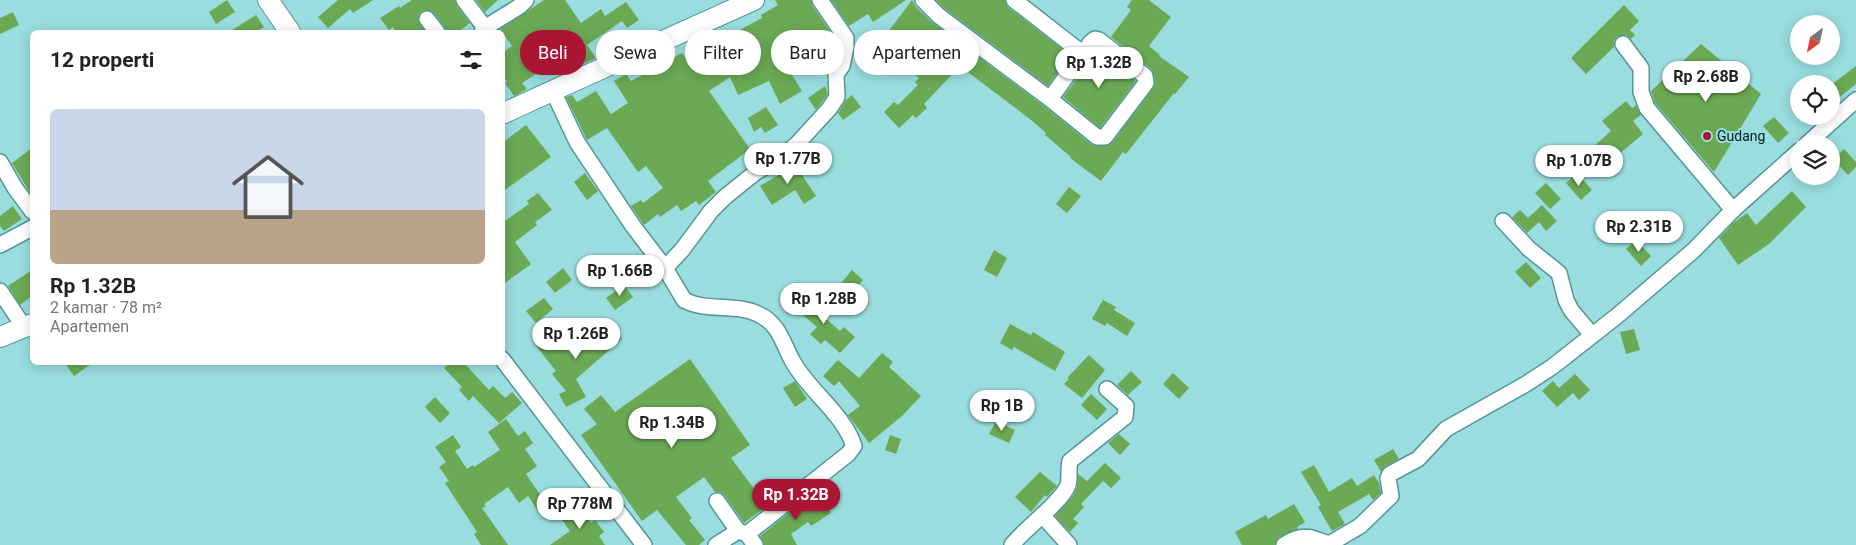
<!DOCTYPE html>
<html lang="id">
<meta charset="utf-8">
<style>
body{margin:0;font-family:Roboto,sans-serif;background:#f2f2f2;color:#222;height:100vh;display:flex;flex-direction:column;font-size:19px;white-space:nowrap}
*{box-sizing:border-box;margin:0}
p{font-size:16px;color:#767676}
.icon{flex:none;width:28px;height:28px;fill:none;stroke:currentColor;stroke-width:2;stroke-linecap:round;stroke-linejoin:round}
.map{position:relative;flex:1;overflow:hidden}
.side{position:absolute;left:30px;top:30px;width:475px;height:335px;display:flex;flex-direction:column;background:#fff;border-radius:8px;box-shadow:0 2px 12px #0003}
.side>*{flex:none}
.banner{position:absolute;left:520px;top:30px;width:475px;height:45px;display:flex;gap:10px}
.needle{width:32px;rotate:213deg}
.fabs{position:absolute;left:1790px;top:15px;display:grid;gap:10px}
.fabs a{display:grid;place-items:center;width:50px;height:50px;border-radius:50%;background:#fff;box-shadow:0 2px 12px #0003;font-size:25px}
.price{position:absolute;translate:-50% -42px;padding:0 11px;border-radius:18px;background:#fff;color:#222;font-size:16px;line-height:32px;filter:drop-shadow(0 1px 2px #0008)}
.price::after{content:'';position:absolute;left:50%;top:30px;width:15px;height:11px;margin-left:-8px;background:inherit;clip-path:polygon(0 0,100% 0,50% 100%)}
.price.selected{background:#ab1534;color:#fff}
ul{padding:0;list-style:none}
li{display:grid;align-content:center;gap:10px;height:265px;padding:0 20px}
li span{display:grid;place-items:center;height:155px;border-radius:8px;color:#555}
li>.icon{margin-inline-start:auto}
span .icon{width:90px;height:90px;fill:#fffc;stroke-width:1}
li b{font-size:21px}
h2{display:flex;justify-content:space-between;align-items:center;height:60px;padding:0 20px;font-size:21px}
.tag{padding:0 18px;border-radius:22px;background:#fff;box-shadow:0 2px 12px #0003;font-size:18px;line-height:45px}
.tag.selected{background:#ab1534;color:#fff}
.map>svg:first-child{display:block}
</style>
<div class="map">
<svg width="1856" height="545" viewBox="0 0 1856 545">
<rect width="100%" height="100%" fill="#99dddf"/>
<!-- building -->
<g fill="#6ba955">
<polygon points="227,0 235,12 216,24 209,12"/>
<polygon points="338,0 373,0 353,13 350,9 328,28 318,17"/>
<polygon points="412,0 455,0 457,6 470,23 458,32 446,32 444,26 434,13 426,10 421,12 418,20 426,32 396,32 393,27 389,30 380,18 399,6 400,8"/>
<polygon points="476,0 498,0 485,12"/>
<polygon points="544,0 565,0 581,23 601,9 605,16 626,2 639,20 627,28 622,21 587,45 596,58 583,64 573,50 522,83 527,89 514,96 505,83 507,82 502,76 502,53 512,46 500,29"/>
<polygon points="775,0 811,0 812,5 836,40 826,47 821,40 785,64 802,91 780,104 769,81 738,95 730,77 709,91 750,149 708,181 716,192 699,205 696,201 681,211 677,205 660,217 658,214 644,225 631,206 641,200 643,203 663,188 646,166 638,172 607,128 587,140 566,97 572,95 577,102 596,91 611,114 628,103 614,81 626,74 631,81 682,53 696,73 717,59 713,50 741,37 738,31 762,18 761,15 778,5"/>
<polygon points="831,0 906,0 873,22 868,14 849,26"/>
<polygon points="912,0 916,7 933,23 1044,106 1091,144 1096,146 1105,146 1112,143 1155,85 1154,75 1151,69 1111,37 1131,10 1127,7 1132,0 1149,0 1171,17 1149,46 1160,55 1159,56 1189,77 1175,94 1174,93 1126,154 1123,152 1101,181 1070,158 1071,157 1045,135 1046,133 1031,120 960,66 924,104 927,108 916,118 913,115 899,128 884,112 894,102 898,105 918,85 915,82 919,78 893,59 896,56 879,44"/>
<polygon points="936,0 1005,0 1008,7 1070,55 1048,86 945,9"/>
<polygon points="1624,5 1639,21 1630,30 1635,35 1631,39 1626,35 1617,37 1614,41 1614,47 1586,74 1571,58"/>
<polygon points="13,12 19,25 0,34 0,18"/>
<polygon points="256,15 264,27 256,32 229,32"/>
<polygon points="1701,44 1761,94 1714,172 1655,103 1651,91"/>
<polygon points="1098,51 1136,81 1100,128 1063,97"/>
<polygon points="1856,66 1856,84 1831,104 1831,85"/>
<polygon points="825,86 828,94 816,110 808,98"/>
<polygon points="852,95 861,107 843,120 838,113 846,100"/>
<polygon points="1626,101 1632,108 1636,105 1641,115 1633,121 1643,134 1600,170 1586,153 1611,131 1602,121"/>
<polygon points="766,107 778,125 765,133 761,127 754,132 748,118"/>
<polygon points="1774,117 1789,133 1778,143 1763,126"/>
<polygon points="526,125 551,157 502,192 502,143"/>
<polygon points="32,148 32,196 12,163"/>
<polygon points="1844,149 1856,162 1856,167 1848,175 1833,159"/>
<polygon points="792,160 816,196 804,204 795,190 772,205 760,186 782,173 780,169"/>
<polygon points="585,173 598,191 587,200 574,182"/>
<polygon points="1577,173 1592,190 1581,200 1566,183"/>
<polygon points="1546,183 1561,199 1550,209 1535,193"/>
<polygon points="1069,187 1081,196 1067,213 1056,204"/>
<polygon points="1792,191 1806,207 1769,244 1738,265 1719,238 1733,223 1747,213 1756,225"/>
<polygon points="538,193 552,210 535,222 537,225 515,242 531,264 502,285 502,223 529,204 527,201"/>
<polygon points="1542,205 1557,221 1546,231 1539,222 1527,233 1512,217 1520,210 1528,218"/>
<polygon points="13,206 22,219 4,231 0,226 0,216"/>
<polygon points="1636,240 1651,256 1641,266 1626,249"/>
<polygon points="994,250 1007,258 997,277 984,270"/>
<polygon points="1526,262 1541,278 1530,288 1515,272"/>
<polygon points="563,268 572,280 555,293 546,282"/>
<polygon points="32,270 32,296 20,305 8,286"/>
<polygon points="852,270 863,280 849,297 838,287"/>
<polygon points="624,285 633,297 615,310 606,298"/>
<polygon points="810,292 821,302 815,309 840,331 844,327 855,337 840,353 825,340 821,344 810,334 817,327 796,309"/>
<polygon points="544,298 553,309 536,323 526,311"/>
<polygon points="1103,300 1116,307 1114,310 1135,323 1127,336 1107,323 1105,326 1092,319"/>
<polygon points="608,323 622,339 576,379 586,397 566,407 559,394 566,391 552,374 556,371 536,346 553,332 571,354"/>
<polygon points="1010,324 1031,335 1033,332 1065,352 1055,371 1014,347 1012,350 1000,343"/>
<polygon points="1634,329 1640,350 1626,354 1620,332"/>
<polygon points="882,353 893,362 889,367 921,396 902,416 869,443 848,415 860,406 839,381 834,386 823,376 838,360 859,378"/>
<polygon points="1089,355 1105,370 1082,398 1064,384 1069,379 1067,378"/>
<polygon points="690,359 750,445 731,458 767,506 744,523 725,496 720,492 715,492 704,477 676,497 692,518 689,520 705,540 699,545 686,545 657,510 642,521 581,435 597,424 584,409 601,395 615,412"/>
<polygon points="64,362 94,362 74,376"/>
<polygon points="450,362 463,362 489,390 493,386 505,398 512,392 522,403 499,423 473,396 469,401 459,390 462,387 444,368"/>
<polygon points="1131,371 1142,382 1128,395 1117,385"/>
<polygon points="1173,373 1189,388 1179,399 1163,384"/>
<polygon points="1575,374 1590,390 1579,400 1573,393 1557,407 1542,391 1553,381 1559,388"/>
<polygon points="795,381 807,399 795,407 783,388"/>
<polygon points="1091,394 1107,409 1097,420 1081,405"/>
<polygon points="435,397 450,413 440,423 425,407"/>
<polygon points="506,419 518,436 525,431 533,443 525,449 537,466 526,474 541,496 550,489 558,501 540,514 528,496 519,503 508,487 484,504 486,506 482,508 508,545 481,545 474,534 477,532 445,483 449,481 439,467 446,462 435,447 453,435 461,447 455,451 467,469 473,465 474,467 500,450 488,432"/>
<polygon points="996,421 1015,430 1009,443 989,434"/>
<polygon points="1119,434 1130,444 1120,455 1108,443"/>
<polygon points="890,435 901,439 896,454 885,450"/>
<polygon points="1393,449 1399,459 1386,466 1381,472 1374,460"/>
<polygon points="1105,463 1121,478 1111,488 1103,481 1081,504 1084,507 1073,519 1078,523 1070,532 1055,516 1073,496 1077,487 1078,474 1087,481"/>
<polygon points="1314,465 1329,492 1352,478 1357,486 1374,475 1379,483 1381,493 1373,500 1369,494 1338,512 1345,524 1332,531 1318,507 1321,505 1301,472"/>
<polygon points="1040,472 1057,486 1047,497 1045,495 1031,512 1015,497"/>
<polygon points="816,491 831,513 811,526 808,522 791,534 797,545 764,545 760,536"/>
<polygon points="578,504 591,523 595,520 604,532 599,536 605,545 550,545 570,531 560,517"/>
<polygon points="1294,504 1305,522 1297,527 1298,529 1279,537 1275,545 1242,545 1235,532 1266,515 1268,519"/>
</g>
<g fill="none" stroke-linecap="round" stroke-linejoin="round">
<!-- minor casing -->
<g stroke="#539698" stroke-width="18">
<g id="minor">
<polyline points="464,0 486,29"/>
<polyline points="923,0 939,16 1050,99 1091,42 1095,39 1099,40 1145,76 1146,83 1105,137 1097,137 1050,99"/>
<polyline points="1014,0 1082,53"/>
<polyline points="427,19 437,32"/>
<polyline points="482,32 491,24 520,6 526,0"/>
<polyline points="1623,44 1641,68 1641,92 1647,108 1733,210"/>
<path d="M553,91L577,142L633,226L665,268L684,300C706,312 735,303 758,314C779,323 783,344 793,362C810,392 843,413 854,446L848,454L747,534"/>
<polyline points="1807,144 1856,100"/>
<polyline points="0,162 15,188 32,211"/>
<polyline points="1503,221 1529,249 1559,273 1566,300 1571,310 1592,335"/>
<polyline points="0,245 32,228"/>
<polyline points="665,268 682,250 711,211 725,197 756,172 778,159 796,145 829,109 837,97 836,74 842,66 846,47 846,38 820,0"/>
<polyline points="0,291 24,327"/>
<polyline points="502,359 644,545"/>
<polyline points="717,501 738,531"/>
<polyline points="1042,515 1069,545"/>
<polyline points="716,545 738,531 747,534 755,545"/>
<path d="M1012,545C1025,528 1062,502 1068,485C1070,478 1068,469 1070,461L1125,417L1126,406L1107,389"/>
<path d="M1284,545C1293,539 1304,535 1315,539C1321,541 1325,544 1331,543L1360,526L1391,496L1388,478L1390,474L1418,459L1446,429L1526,384L1552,367L1617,316L1694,250L1733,210L1799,151"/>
</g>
</g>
<!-- secondary casing -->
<g stroke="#539698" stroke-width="22">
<g id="secondary">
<polyline points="268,0 290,32"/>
<path d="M502,114C586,75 670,38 754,0"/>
<polyline points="0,337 32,324"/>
</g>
</g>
<!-- minor -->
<use href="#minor" stroke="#fff" stroke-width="15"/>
<!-- secondary -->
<use href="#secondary" stroke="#fff" stroke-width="20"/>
</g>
<!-- markers -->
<circle fill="#ab1534" stroke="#99dddf" stroke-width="2" cx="1707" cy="136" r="5"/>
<g text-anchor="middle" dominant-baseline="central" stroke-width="4" stroke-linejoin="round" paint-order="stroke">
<!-- poi labels -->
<g font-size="14" fill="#032020" stroke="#99dddf" text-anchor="start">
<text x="1717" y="136">Gudang</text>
</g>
</g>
</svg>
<div class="fabs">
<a><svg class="needle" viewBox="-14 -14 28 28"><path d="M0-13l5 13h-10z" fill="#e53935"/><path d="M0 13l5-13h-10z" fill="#767676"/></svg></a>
<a><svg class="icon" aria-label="locate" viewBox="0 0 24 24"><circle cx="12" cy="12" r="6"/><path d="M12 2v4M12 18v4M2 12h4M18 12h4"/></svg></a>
<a><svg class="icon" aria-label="layers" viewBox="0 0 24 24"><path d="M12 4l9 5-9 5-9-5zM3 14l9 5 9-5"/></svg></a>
</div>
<b class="price" style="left:1099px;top:89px">Rp 1.32B</b>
<b class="price" style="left:1706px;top:103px">Rp 2.68B</b>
<b class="price" style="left:788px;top:185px">Rp 1.77B</b>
<b class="price" style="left:1579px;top:187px">Rp 1.07B</b>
<b class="price" style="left:1639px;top:253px">Rp 2.31B</b>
<b class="price" style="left:620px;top:297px">Rp 1.66B</b>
<b class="price" style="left:824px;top:325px">Rp 1.28B</b>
<b class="price" style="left:576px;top:360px">Rp 1.26B</b>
<b class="price" style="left:1002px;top:432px">Rp 1B</b>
<b class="price" style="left:672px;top:449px">Rp 1.34B</b>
<b class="price selected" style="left:796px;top:521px">Rp 1.32B</b>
<b class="price" style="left:580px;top:530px">Rp 778M</b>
<div class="banner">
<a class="tag selected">Beli</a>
<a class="tag">Sewa</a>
<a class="tag">Filter</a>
<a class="tag">Baru</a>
<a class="tag">Apartemen</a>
</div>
<section class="side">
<h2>12 properti<svg class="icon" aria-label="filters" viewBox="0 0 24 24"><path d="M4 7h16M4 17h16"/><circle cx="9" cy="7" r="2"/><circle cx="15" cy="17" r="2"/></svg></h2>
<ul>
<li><span style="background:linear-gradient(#c9d6e8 65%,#b9a48a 0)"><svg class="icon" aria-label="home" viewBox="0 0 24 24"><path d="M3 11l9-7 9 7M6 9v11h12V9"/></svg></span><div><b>Rp 1.32B</b><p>2 kamar · 78 m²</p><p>Apartemen</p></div></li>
</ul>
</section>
</div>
